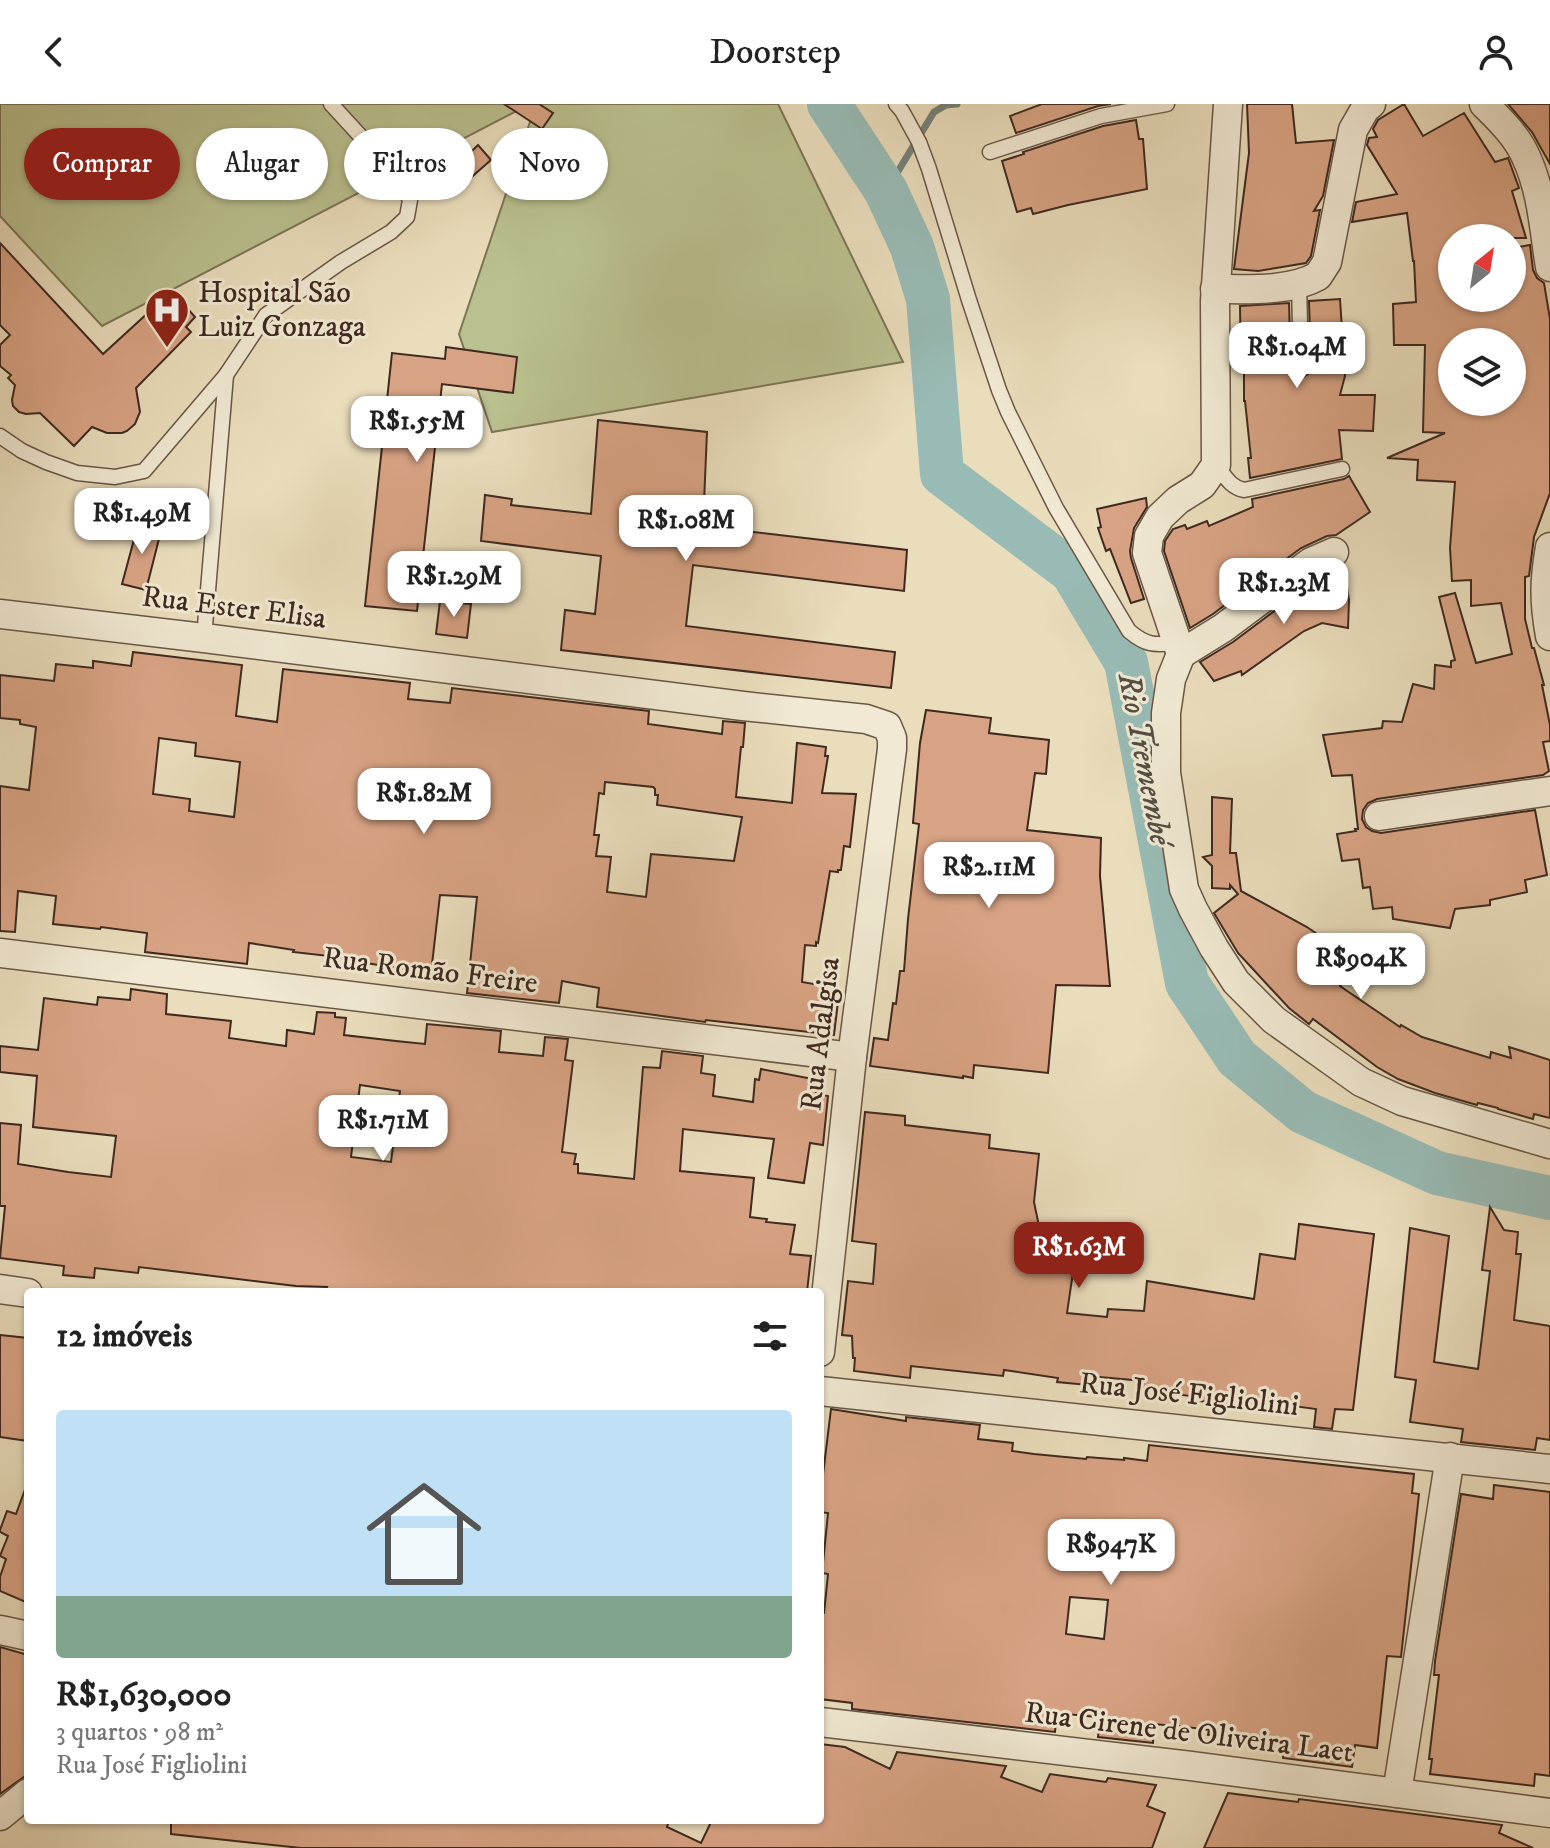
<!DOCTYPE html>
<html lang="pt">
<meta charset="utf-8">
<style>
body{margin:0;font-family:"IM FELL DW Pica",serif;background:#f6f6f6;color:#222;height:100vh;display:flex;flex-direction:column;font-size:30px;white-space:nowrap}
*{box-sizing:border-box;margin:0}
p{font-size:26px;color:#767676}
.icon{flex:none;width:44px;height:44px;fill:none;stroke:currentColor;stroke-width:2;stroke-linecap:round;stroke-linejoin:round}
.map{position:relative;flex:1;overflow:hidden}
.drawer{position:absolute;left:24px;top:1184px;width:800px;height:536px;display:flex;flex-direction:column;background:#fff;border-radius:8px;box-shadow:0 2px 6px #0004}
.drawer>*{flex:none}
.top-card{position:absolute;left:24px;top:24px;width:800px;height:72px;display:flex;gap:16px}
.needle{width:52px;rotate:30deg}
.buttons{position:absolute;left:1438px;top:120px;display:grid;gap:16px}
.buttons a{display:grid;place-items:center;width:88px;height:88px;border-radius:50%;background:#fff;box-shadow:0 2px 6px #0004;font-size:40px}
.price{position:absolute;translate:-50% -68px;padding:0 18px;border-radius:16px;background:#fff;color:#222;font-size:26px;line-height:52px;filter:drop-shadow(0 2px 4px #0008)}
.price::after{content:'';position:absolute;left:50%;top:48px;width:24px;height:18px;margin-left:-12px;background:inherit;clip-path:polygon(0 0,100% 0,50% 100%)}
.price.active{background:#8f2418;color:#fff}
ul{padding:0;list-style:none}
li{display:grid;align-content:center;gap:16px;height:424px;padding:0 32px}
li+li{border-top:2px solid #e0e0e0}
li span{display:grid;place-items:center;height:248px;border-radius:8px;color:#555}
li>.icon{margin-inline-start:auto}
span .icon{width:144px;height:144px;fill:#fffc;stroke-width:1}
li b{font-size:34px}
h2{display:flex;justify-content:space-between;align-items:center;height:96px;padding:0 32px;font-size:34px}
.chip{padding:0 28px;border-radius:36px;background:#fff;box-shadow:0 2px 6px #0004;font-size:28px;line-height:72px}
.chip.active{background:#8f2418;color:#fff}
header{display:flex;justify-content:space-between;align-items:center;height:104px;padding:0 32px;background:#fff;font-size:36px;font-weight:600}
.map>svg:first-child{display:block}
</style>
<header><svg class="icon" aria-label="back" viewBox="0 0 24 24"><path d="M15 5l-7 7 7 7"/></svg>Doorstep<svg class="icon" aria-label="person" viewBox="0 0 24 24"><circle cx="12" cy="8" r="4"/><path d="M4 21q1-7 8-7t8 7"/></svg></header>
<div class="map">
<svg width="1550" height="1744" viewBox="0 0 1550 1744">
<rect width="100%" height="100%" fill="#eaddbc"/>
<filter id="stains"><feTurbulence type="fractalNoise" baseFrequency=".0025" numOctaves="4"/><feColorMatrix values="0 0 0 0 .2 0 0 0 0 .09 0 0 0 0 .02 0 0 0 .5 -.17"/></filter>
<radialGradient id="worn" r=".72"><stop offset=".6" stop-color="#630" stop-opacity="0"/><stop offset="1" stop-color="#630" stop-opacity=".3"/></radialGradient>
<!-- green -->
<g fill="#bac08f" stroke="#7c7457" stroke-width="2">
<polygon points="0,0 530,0 102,222 0,112"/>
<polygon points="536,0 778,0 903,258 492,328 459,230"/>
</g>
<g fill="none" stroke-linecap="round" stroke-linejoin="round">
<!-- stream -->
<polyline stroke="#748179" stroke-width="7" points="886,87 934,8 946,1 957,0"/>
<!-- river -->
<polyline stroke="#98bbb5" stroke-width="44" points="829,0 886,87 912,143 928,195 942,370 1072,468 1126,558 1187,879 1237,954 1303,1008 1437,1069 1550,1094"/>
</g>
<!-- building -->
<g fill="#d8a384" stroke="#3e291f" stroke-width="2" fill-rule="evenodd">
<polygon points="504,0 539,0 553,9 542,25"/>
<polygon points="1042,0 1111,0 1098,2 1016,29 1010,12"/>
<polygon points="1247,0 1292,0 1296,39 1334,36 1323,92 1314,107 1320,106 1311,152 1306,159 1258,167 1234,165 1249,49"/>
<path d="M1404,0L1423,32L1464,9L1495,58L1508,54L1519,84L1512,87L1526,134H1452V194H1512V144L1530,141L1533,166L1537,174L1544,179L1550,215V389L1534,433L1529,472L1525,473V515L1532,544H1534L1544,581H1542L1550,621V637L1543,638L1549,667L1543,671L1377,695L1368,699L1363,706L1362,715L1366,723L1372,727L1381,729L1535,706L1547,771L1525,776L1527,788L1490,796V801L1455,805L1450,824L1393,815L1392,803L1373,805L1370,783L1363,784L1359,755L1342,757L1337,730L1356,727L1355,725H1358L1352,671L1332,672L1323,631L1382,624L1383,617L1402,618L1413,580L1434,585L1435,561L1451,563V557L1455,556L1439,493L1455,489L1476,559L1512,550L1501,499L1471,502V476L1452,477L1450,444L1455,378L1417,376L1418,356L1387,354L1445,329L1423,328L1425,241H1394L1393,200L1416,198L1414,157H1413L1407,109L1352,118L1356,98L1397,90L1367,41L1369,34L1377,33L1373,25L1378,16ZM1452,238H1512V298H1452Z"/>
<polygon points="1508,0 1550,0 1550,60 1532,28"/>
<polygon points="1136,16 1139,35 1143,35 1147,85 1068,101 1033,110 1031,104 1017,108 1002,57 1024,50 1023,48 1103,22"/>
<polygon points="460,36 471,48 478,41 491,56 467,77 444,50"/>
<polygon points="0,139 103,250 161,197 170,206 180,196 195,213 186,223 191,228 136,284 140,308 135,320 127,327 122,329 107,329 92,323 74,342 40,309 26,310 19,308 13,302 12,296 15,281 8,274 11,271 0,262 0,241 10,231 0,221"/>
<polygon points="1340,195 1345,272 1340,291 1375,291 1373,327 1339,326 1342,355 1250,374 1248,354 1251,354 1245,297 1244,297 1244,260 1241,261 1240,202 1289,199 1291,265 1296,272 1302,274 1309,269 1311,264 1309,197"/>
<polygon points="446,243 517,253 513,289 442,280 417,507 365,502 392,249 445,255"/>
<polygon points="598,316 707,328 703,422 907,446 904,487 693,461 686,522 895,548 891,584 561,546 565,506 595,510 601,452 481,437 485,391 512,395 511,401 591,410"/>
<polygon points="1349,372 1370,408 1336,431 1327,432 1301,444 1213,510 1190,524 1164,447 1165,437 1173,425 1185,421 1187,425 1207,417 1209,422 1253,403 1252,395 1344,375"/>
<polygon points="1146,394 1147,403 1134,424 1130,447 1131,454 1144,495 1131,499 1110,445 1106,447 1098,424 1101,423 1097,405"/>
<polygon points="139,417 162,423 146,486 122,480"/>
<polygon points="1338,465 1347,482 1349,496 1348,524 1322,519 1304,527 1242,571 1241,567 1214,577 1200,558 1233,538 1320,473"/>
<polygon points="440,497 471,500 467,534 436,530"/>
<path d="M133,548L242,561L236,612L277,618L283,565L410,579L408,595L450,599L452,584L649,607L648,620L722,630L723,617L745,619L743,643H741L736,693L792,699L797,639L826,643L825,652H828L822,689L856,690L850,743L844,742L841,766H838V768L830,767L818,839L816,838V842L805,841L802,878L825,882L823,896L838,898L834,931L706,916L705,918L597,903L599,884L562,877L559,899L467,889L477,793L440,791L431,869L346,856L347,854L293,848L294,846L249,839L247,860L145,848L147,829L101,823L100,825L53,820L56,792L18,787L15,828L0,827V682L29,686L36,623L20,620V616L0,614V571L54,577L56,560L93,564V557L131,562ZM159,634L196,639L195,652L240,658L234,713L189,707L190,695L153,690ZM605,678L653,683L655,685V691H658L657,701L742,713L734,757L651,750L646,793L607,788L611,753L596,752L599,731H594L599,689L604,690Z"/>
<polygon points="926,606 991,614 989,629 1049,636 1046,670 1035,669 1027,726 1101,734 1100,772 1110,882 1056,881 1048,969 974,961 973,974 963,972 963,974 870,962 874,934 888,936 893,899 896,900 900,867 904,867 908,815 919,720 913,719 920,639"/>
<polygon points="1212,693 1232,695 1230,749 1236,749 1241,787 1307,823 1336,843 1338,841 1361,857 1340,882 1400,923 1401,921 1422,933 1490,954 1491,948 1511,954 1509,943 1550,956 1550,1014 1534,1010 1533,1015 1498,1005 1498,1004 1478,999 1477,1001 1435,989 1398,975 1377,963 1313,915 1309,920 1289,904 1238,849 1214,809 1238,790 1230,781 1230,785 1212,784 1212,762 1203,753 1212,751"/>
<path d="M131,885L167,890L166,910L231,917L229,934L286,942L287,926L314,930L317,908L335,909V913L346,914L344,931L396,937L425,940L427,920L501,927L499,948L543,952L545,933L568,935L565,956L573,957L562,1048L576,1050L574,1060H578V1069L634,1075L643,963L660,964L662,947L703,952L701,969L715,971L713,992L753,998L755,975L759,976L761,965L818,976L816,990L828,992L823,1041L810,1039L804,1079L768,1074L774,1035L683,1025L680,1067L754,1074L750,1113L767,1115L766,1118L795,1121L790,1150L811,1152L807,1188H354L326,1185L327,1183L296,1182L139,1163L138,1169L95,1164L94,1174L63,1171L64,1162L0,1154L5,1102H0V1019L21,1021L18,1060L68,1068L111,1073L116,1032L33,1023L37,972L0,968V942L38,946L44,894L97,901L98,893L130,896ZM360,981L400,987L391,1058L351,1053Z"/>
<polygon points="865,1008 905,1012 905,1021 990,1031 989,1044 1039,1050 1034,1098 1042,1137 1077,1141 1067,1209 1107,1213 1108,1205 1144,1207 1147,1177 1254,1195 1260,1150 1295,1155 1299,1120 1374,1130 1353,1306 1335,1305 1332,1325 1314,1323 1316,1305 1279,1300 1278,1305 1190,1296 1191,1292 1142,1286 1143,1277 1089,1272 1088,1281 1057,1278 1058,1274 1004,1266 1003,1272 911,1262 910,1274 854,1267 855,1254 853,1254 852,1232 842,1231 848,1177 873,1180 876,1140 852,1137"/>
<polygon points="1490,1103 1504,1126 1518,1128 1516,1150 1521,1150 1514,1216 1550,1222 1550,1336 1537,1334 1535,1346 1461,1338 1463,1325 1410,1318 1416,1276 1395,1273 1410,1124 1449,1132 1434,1258 1478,1265 1490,1167 1482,1166"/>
<polygon points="0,1231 28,1234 28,1337 0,1333"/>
<path d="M831,1305L906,1317V1313L980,1321L978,1335L1013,1339L1012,1347L1034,1350L1086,1355L1087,1353L1124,1356V1354L1147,1357L1149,1341L1414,1370L1412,1389L1419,1390L1401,1553L1387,1552L1377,1644L1355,1641L1352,1663L1283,1654L1284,1642H1281L1282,1640L1208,1631L1209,1626L1187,1623L1154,1620L1153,1639L1098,1633L1100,1616H1096L1097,1613L1057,1609L1055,1628L852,1605V1599L820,1595V1509H824L828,1470L822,1469L828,1409L820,1408V1395ZM1070,1493L1108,1496L1104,1535L1066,1530Z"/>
<polygon points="1494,1381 1550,1388 1550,1672 1535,1670 1534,1682 1430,1670 1432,1655 1429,1655 1439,1571 1434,1571 1435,1557 1461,1390 1493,1395"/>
<polygon points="26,1383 28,1383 28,1499 0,1487 0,1473 6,1455 0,1452 8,1432 0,1428 0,1426 7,1407 16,1410"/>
<polygon points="0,1543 28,1551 28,1670 0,1690"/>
<polygon points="820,1640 845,1643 890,1665 897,1648 1006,1662 1001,1673 1042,1688 1050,1670 1106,1678 1108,1674 1156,1681 1147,1702 1165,1709 1152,1744 301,1744 171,1730 171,1716 669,1716 667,1723 701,1739 712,1716 820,1716"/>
<polygon points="1228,1689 1298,1698 1299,1695 1502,1721 1499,1729 1533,1744 1204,1744"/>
</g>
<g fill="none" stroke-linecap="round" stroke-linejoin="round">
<!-- lane casing -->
<g stroke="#695646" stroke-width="17">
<g id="lane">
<path d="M896,0L902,7L919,38L929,65L969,196L999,286L1008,308L1056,404L1129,527C1147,542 1154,541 1177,539"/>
<polyline points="990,48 1101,12 1167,0"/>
<polyline points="1299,179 1301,264"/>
<polyline points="0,332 22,347 46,358 77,369 115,373 144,367 226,271 266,211 341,158 391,128 407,113 410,96 398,73 331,0"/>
<path d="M1216,361C1225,372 1230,383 1244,386L1342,365"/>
<polyline points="204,534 226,271"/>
</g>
</g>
<!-- street casing -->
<g stroke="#695646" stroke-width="31">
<g id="street">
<path d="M1484,0C1500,16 1517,32 1526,53C1542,87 1544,126 1550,163"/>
<path d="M1215,185C1247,185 1290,188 1318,172L1327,158L1353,26L1365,5L1371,0"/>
<path d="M1550,443C1544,477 1544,498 1550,532"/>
<polyline points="0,510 204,534 743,602 866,615 887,622 892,634 892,645 852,953 820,1248"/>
<polyline points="1181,550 1171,575 1166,609 1166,669 1184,785 1193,805 1214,844 1236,878 1274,916 1361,978 1402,997 1550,1040"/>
<polyline points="1181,550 1147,449 1149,432 1160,413 1178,396 1202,381 1216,361 1215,197 1228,0"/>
<polyline points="1181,550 1223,524 1311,458 1334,448"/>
<polyline points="1379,712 1550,687"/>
<polyline points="0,849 852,953"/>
<polyline points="0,1185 28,1189"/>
<polyline points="820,1287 1550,1365"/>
<polyline points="0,1526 28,1532"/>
<polyline points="820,1618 1191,1662 1550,1709"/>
<polyline points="1397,1689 1450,1353"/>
<polyline points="0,1712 28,1689"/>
</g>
</g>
<!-- lane -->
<use href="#lane" stroke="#f1e9d3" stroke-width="14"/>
<!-- street -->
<use href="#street" stroke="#f1e9d3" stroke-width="28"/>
</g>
<!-- icons -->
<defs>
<g id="hospital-pin" transform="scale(2.3)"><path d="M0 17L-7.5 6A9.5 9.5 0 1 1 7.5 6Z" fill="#8f2418" stroke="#f1e9d3"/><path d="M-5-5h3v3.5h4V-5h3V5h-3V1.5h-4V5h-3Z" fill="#fff"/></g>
</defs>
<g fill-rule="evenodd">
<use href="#hospital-pin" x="167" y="206"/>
</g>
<g text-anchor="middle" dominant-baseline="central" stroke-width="6" stroke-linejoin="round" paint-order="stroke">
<!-- poi labels -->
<g font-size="30" fill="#3e291f" stroke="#f1e9d3" text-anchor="start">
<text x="198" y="189">Hospital São<tspan x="198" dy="34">Luiz Gonzaga</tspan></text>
</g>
<!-- street labels -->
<g font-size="30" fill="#3e291f" stroke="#f1e9d3">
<text transform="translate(234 504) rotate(7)">Rua Ester Elisa</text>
<text transform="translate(430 867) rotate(7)">Rua Romão Freire</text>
<text transform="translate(821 930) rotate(-83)">Rua Adalgisa</text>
<text transform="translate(1189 1291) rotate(6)">Rua José Figliolini</text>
<text transform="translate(1189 1629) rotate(7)">Rua Cirene de Oliveira Laet</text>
</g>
<!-- water labels -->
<g font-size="32" font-style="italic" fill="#544e44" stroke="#f1e9d3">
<text transform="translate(1144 655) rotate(79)">Rio Tremembé</text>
</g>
</g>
<rect width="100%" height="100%" filter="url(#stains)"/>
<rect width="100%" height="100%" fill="url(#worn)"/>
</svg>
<div class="buttons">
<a><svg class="needle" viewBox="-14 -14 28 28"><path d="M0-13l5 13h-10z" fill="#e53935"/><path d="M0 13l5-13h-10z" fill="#767676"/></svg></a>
<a><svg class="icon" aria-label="layers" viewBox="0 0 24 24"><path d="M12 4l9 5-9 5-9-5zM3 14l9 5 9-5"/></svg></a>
</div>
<b class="price" style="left:1297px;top:286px">R$1.04M</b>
<b class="price" style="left:417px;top:360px">R$1.55M</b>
<b class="price" style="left:142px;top:452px">R$1.49M</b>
<b class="price" style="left:686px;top:459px">R$1.08M</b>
<b class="price" style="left:454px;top:515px">R$1.29M</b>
<b class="price" style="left:1284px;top:522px">R$1.23M</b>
<b class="price" style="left:424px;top:732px">R$1.82M</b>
<b class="price" style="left:989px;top:806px">R$2.11M</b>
<b class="price" style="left:1361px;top:897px">R$904K</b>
<b class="price" style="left:383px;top:1059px">R$1.71M</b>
<b class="price active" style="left:1079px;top:1186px">R$1.63M</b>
<b class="price" style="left:1111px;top:1483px">R$947K</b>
<div class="top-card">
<a class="chip active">Comprar</a>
<a class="chip">Alugar</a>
<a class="chip">Filtros</a>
<a class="chip">Novo</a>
</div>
<section class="drawer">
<h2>12 imóveis<svg class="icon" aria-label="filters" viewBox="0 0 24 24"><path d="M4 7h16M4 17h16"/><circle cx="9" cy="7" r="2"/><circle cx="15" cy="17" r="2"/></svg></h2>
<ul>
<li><span style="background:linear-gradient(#bfe0f5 75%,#7fa58c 0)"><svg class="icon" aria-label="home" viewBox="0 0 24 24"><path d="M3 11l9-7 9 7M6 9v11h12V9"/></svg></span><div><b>R$1,630,000</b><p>3 quartos · 98 m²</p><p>Rua José Figliolini</p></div></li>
</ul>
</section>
</div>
